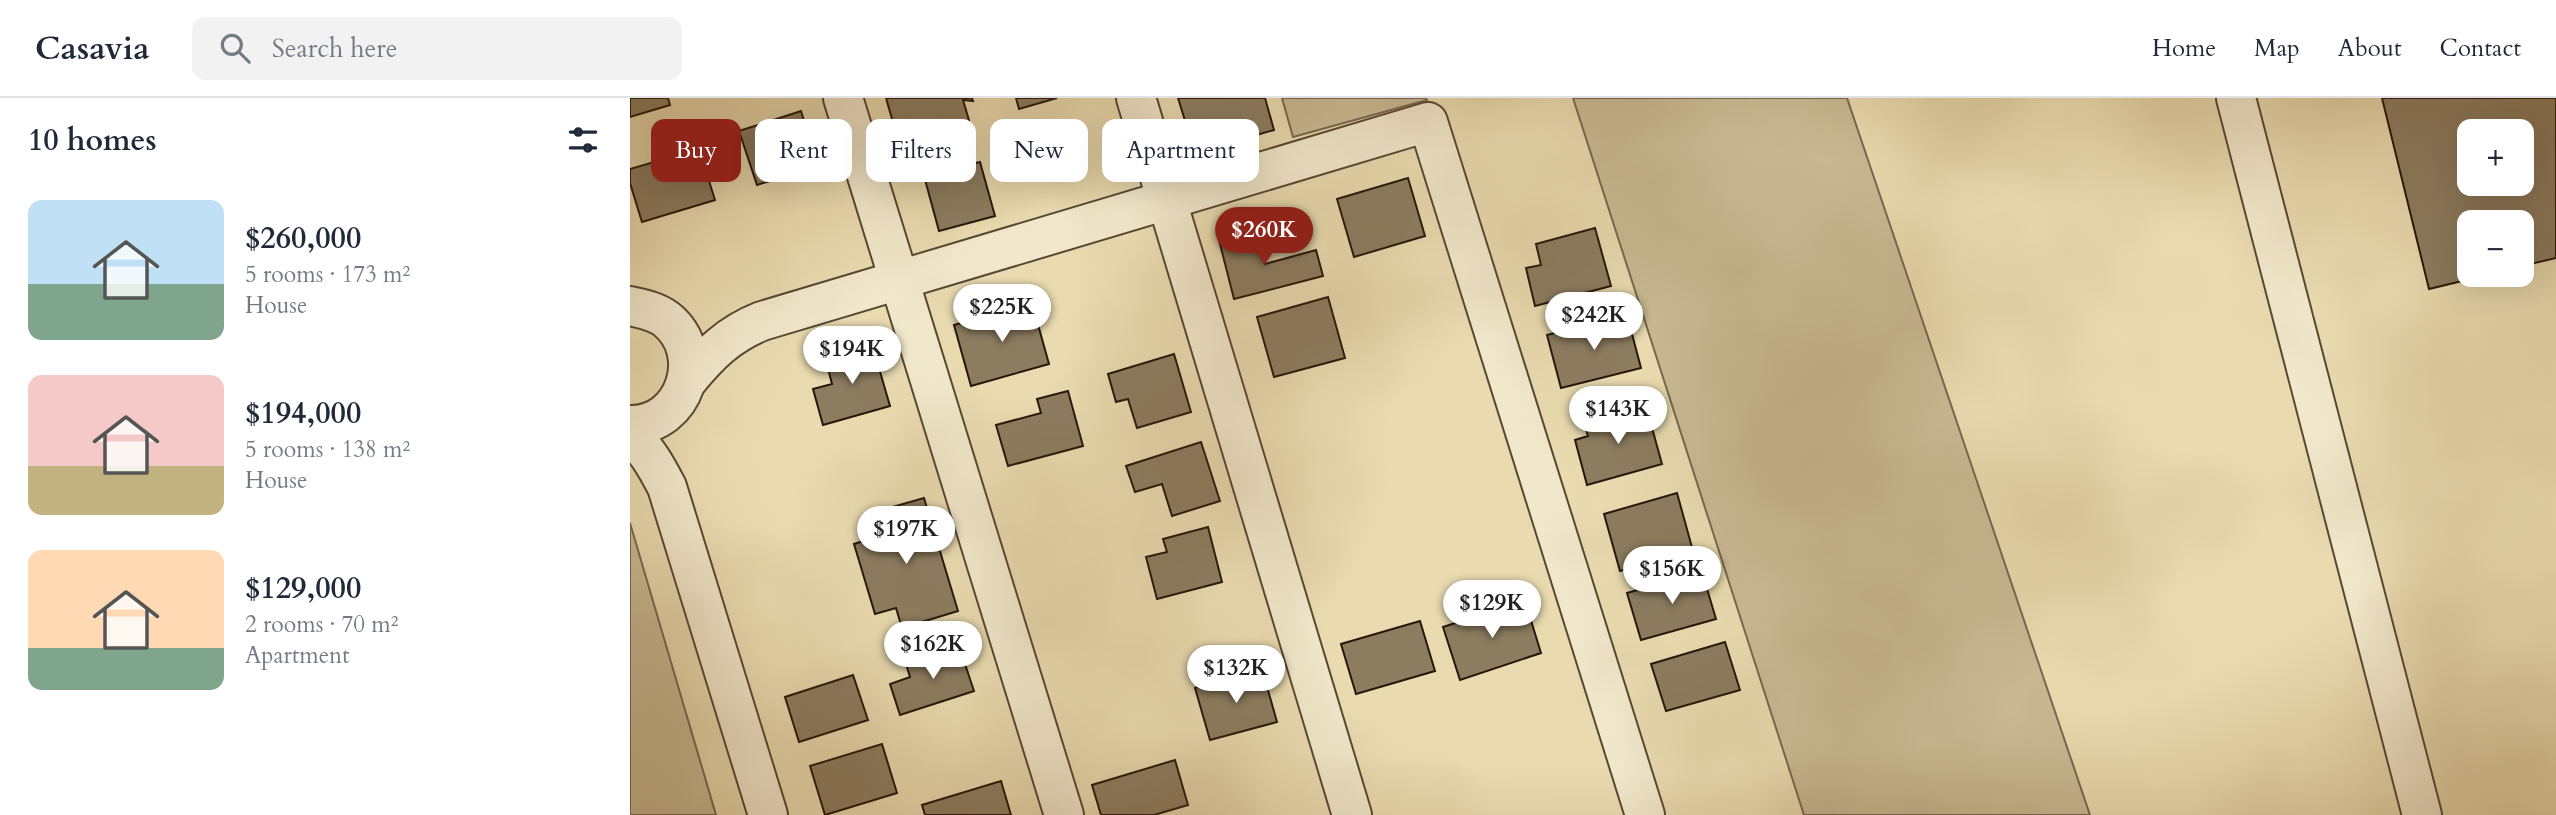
<!DOCTYPE html>
<meta charset="utf-8">
<style>
body{margin:0;font-family:Cardo,serif;background:#f2f2f3;color:#1f2937;height:100vh;display:flex;flex-direction:column;font-size:26px;white-space:nowrap}
*{box-sizing:border-box;margin:0}
p{font-size:23px;color:#747a83}
.icon{flex:none;width:38px;height:38px;fill:none;stroke:currentColor;stroke-width:2;stroke-linecap:round;stroke-linejoin:round}
.map{position:relative;flex:1;overflow:hidden}
.sheet{display:flex;flex-direction:column;background:#fff;width:630px}
.sheet>*{flex:none}
.top-card{position:absolute;left:21px;top:21px;width:665px;height:63px;display:flex;gap:14px}
.fabs{position:absolute;left:1827px;top:21px;display:grid;gap:14px}
.fabs a{display:grid;place-items:center;width:77px;height:77px;border-radius:14px;background:#fff;box-shadow:0 7px 28px #0002;font-size:35px}
.price{position:absolute;translate:-50% -60px;padding:0 16px;border-radius:24px;background:#fff;color:#222;font-size:23px;line-height:46px;filter:drop-shadow(0 2px 4px #0008)}
.price::after{content:'';position:absolute;left:50%;top:42px;width:21px;height:16px;margin-left:-10px;background:inherit;clip-path:polygon(0 0,100% 0,50% 100%)}
.price.current{background:#8f2418;color:#fff}
ul{padding:0;list-style:none}
li{display:flex;align-items:center;gap:21px;height:175px;padding:0 28px}
li span{display:grid;place-items:center;flex:none;width:196px;height:140px;border-radius:14px;color:#555}
li>.icon{margin-inline-start:auto}
span .icon{width:84px;height:84px;fill:#fffc;stroke-width:1}
li b{font-size:30px}
h2{display:flex;justify-content:space-between;align-items:center;height:84px;padding:0 28px;font-size:30px}
.pill{padding:0 24px;border-radius:14px;background:#fff;box-shadow:0 7px 28px #0002;font-size:24px;line-height:63px}
.pill.current{background:#8f2418;color:#fff}
header{display:flex;align-items:center;gap:42px;box-sizing:border-box;height:98px;padding:0 35px;background:#fff;border-bottom:2px solid #e0e1e3}
header strong{font-size:33px}
nav{display:flex;gap:38px;margin-inline-start:auto;font-size:24px}
.search{width:490px;height:63px;background:#f2f2f3;display:flex;align-items:center;gap:18px;box-sizing:border-box;padding:0 24px;border-radius:14px;color:#747a83;font-size:26px}
main{display:flex;flex:1;min-height:0}
.map>svg:first-child{display:block}
</style>
<header>
<strong>Casavia</strong>
<div class="search"><svg class="icon" aria-label="search" viewBox="0 0 24 24"><circle cx="10" cy="10" r="6"/><path d="M15 15l6 6"/></svg>Search here</div>
<nav><a>Home</a><a>Map</a><a>About</a><a>Contact</a></nav>
</header>
<main>
<section class="sheet">
<h2>10 homes<svg class="icon" aria-label="filters" viewBox="0 0 24 24"><path d="M4 7h16M4 17h16"/><circle cx="9" cy="7" r="2"/><circle cx="15" cy="17" r="2"/></svg></h2>
<ul>
<li><span style="background:linear-gradient(#bfe0f5 60%,#7fa58c 0)"><svg class="icon" aria-label="home" viewBox="0 0 24 24"><path d="M3 11l9-7 9 7M6 9v11h12V9"/></svg></span><div><b>$260,000</b><p>5 rooms · 173 m²</p><p>House</p></div></li>
<li><span style="background:linear-gradient(#f6c9c9 65%,#c2b280 0)"><svg class="icon" aria-label="home" viewBox="0 0 24 24"><path d="M3 11l9-7 9 7M6 9v11h12V9"/></svg></span><div><b>$194,000</b><p>5 rooms · 138 m²</p><p>House</p></div></li>
<li><span style="background:linear-gradient(#ffd9b3 70%,#7fa58c 0)"><svg class="icon" aria-label="home" viewBox="0 0 24 24"><path d="M3 11l9-7 9 7M6 9v11h12V9"/></svg></span><div><b>$129,000</b><p>2 rooms · 70 m²</p><p>Apartment</p></div></li>
</ul>
</section>
<div class="map">
<svg width="1926" height="717" viewBox="0 0 1926 717">
<rect width="100%" height="100%" fill="#e9daaf"/>
<filter id="stains"><feTurbulence type="fractalNoise" baseFrequency=".00286" numOctaves="4"/><feColorMatrix values="0 0 0 0 .2 0 0 0 0 .09 0 0 0 0 .02 0 0 0 .5 -.17"/></filter>
<radialGradient id="worn" r=".72"><stop offset=".6" stop-color="#630" stop-opacity="0"/><stop offset="1" stop-color="#630" stop-opacity=".3"/></radialGradient>
<!-- green -->
<g fill="#c8b993" stroke="#78684f" stroke-width="2">
<polygon points="652,0 796,0 797,2 663,39"/>
<polygon points="943,0 1217,0 1460,717 1174,717"/>
<polygon points="0,425 86,717 0,717"/>
</g>
<!-- building -->
<g fill="#8c7c60" stroke="#28170b" stroke-width="2" fill-rule="evenodd">
<polygon points="0,0 38,0 40,7 0,19"/>
<polygon points="256,0 342,0 343,3 333,2 341,29 270,49"/>
<polygon points="386,0 427,0 389,11"/>
<polygon points="548,0 635,0 644,32 565,55"/>
<path d="M1752,0H1926V160L1892,168V124H1839V177H1857L1799,191ZM1839,33H1892V86H1839Z"/>
<polygon points="171,13 188,68 127,87 109,33"/>
<polygon points="69,51 85,102 12,124 0,85 0,71"/>
<polygon points="350,64 365,118 309,133 294,78"/>
<polygon points="778,80 795,138 724,159 707,101"/>
<polygon points="965,130 981,188 905,208 896,170 911,167 906,146"/>
<polygon points="627,133 635,166 686,152 693,178 604,201 589,142"/>
<polygon points="698,199 715,260 644,279 627,219"/>
<polygon points="402,205 419,266 341,288 324,227"/>
<polygon points="997,217 1011,270 931,290 917,237"/>
<polygon points="242,246 260,308 193,327 183,291 202,286 195,259"/>
<polygon points="544,256 561,314 507,330 498,301 486,304 478,276"/>
<polygon points="438,293 453,348 378,368 366,327 411,315 407,301"/>
<polygon points="1016,308 1032,366 957,387 945,342 958,338 954,325"/>
<polygon points="571,344 590,403 542,418 532,386 505,394 496,368"/>
<polygon points="1047,395 1063,453 990,473 974,416"/>
<polygon points="294,400 328,513 272,530 266,510 245,516 224,446 252,437 245,414"/>
<polygon points="578,429 592,484 527,501 516,459 537,454 533,441"/>
<polygon points="1072,474 1086,521 1011,542 997,495"/>
<polygon points="895,503 911,555 830,582 813,529"/>
<polygon points="790,523 805,573 726,596 711,546"/>
<polygon points="1095,544 1110,592 1036,613 1021,566"/>
<polygon points="329,548 344,593 270,617 260,586 280,579 276,566"/>
<polygon points="632,571 647,624 580,642 565,590"/>
<polygon points="223,577 238,622 169,644 155,599"/>
<polygon points="252,646 267,695 195,717 180,668"/>
<polygon points="545,662 558,707 524,717 471,717 462,687"/>
<polygon points="371,683 381,717 295,717 292,707"/>
</g>
<g fill="none" stroke-linecap="round" stroke-linejoin="round">
<!-- minor casing -->
<g stroke="#584834" stroke-width="42">
<g id="minor">
<polyline points="213,0 434,717"/>
<polyline points="506,0 722,717"/>
<polyline points="1606,0 1792,717"/>
<path d="M0,208C13,211 25,213 36,221C79,255 55,328 0,327"/>
<path d="M57,283C79,256 99,236 132,223L798,24L1015,717"/>
<path d="M0,337C17,351 27,370 37,389L138,717"/>
</g>
</g>
<!-- minor -->
<use href="#minor" stroke="#f1e7cb" stroke-width="38"/>
</g>
<rect width="100%" height="100%" filter="url(#stains)"/>
<rect width="100%" height="100%" fill="url(#worn)"/>
</svg>
<div class="fabs">
<a>+</a>
<a>−</a>
</div>
<b class="price current" style="left:634px;top:169px">$260K</b>
<b class="price" style="left:372px;top:246px">$225K</b>
<b class="price" style="left:964px;top:254px">$242K</b>
<b class="price" style="left:222px;top:288px">$194K</b>
<b class="price" style="left:988px;top:348px">$143K</b>
<b class="price" style="left:276px;top:468px">$197K</b>
<b class="price" style="left:1042px;top:508px">$156K</b>
<b class="price" style="left:862px;top:542px">$129K</b>
<b class="price" style="left:303px;top:583px">$162K</b>
<b class="price" style="left:606px;top:607px">$132K</b>
<div class="top-card">
<a class="pill current">Buy</a>
<a class="pill">Rent</a>
<a class="pill">Filters</a>
<a class="pill">New</a>
<a class="pill">Apartment</a>
</div>
</div>
</main>
